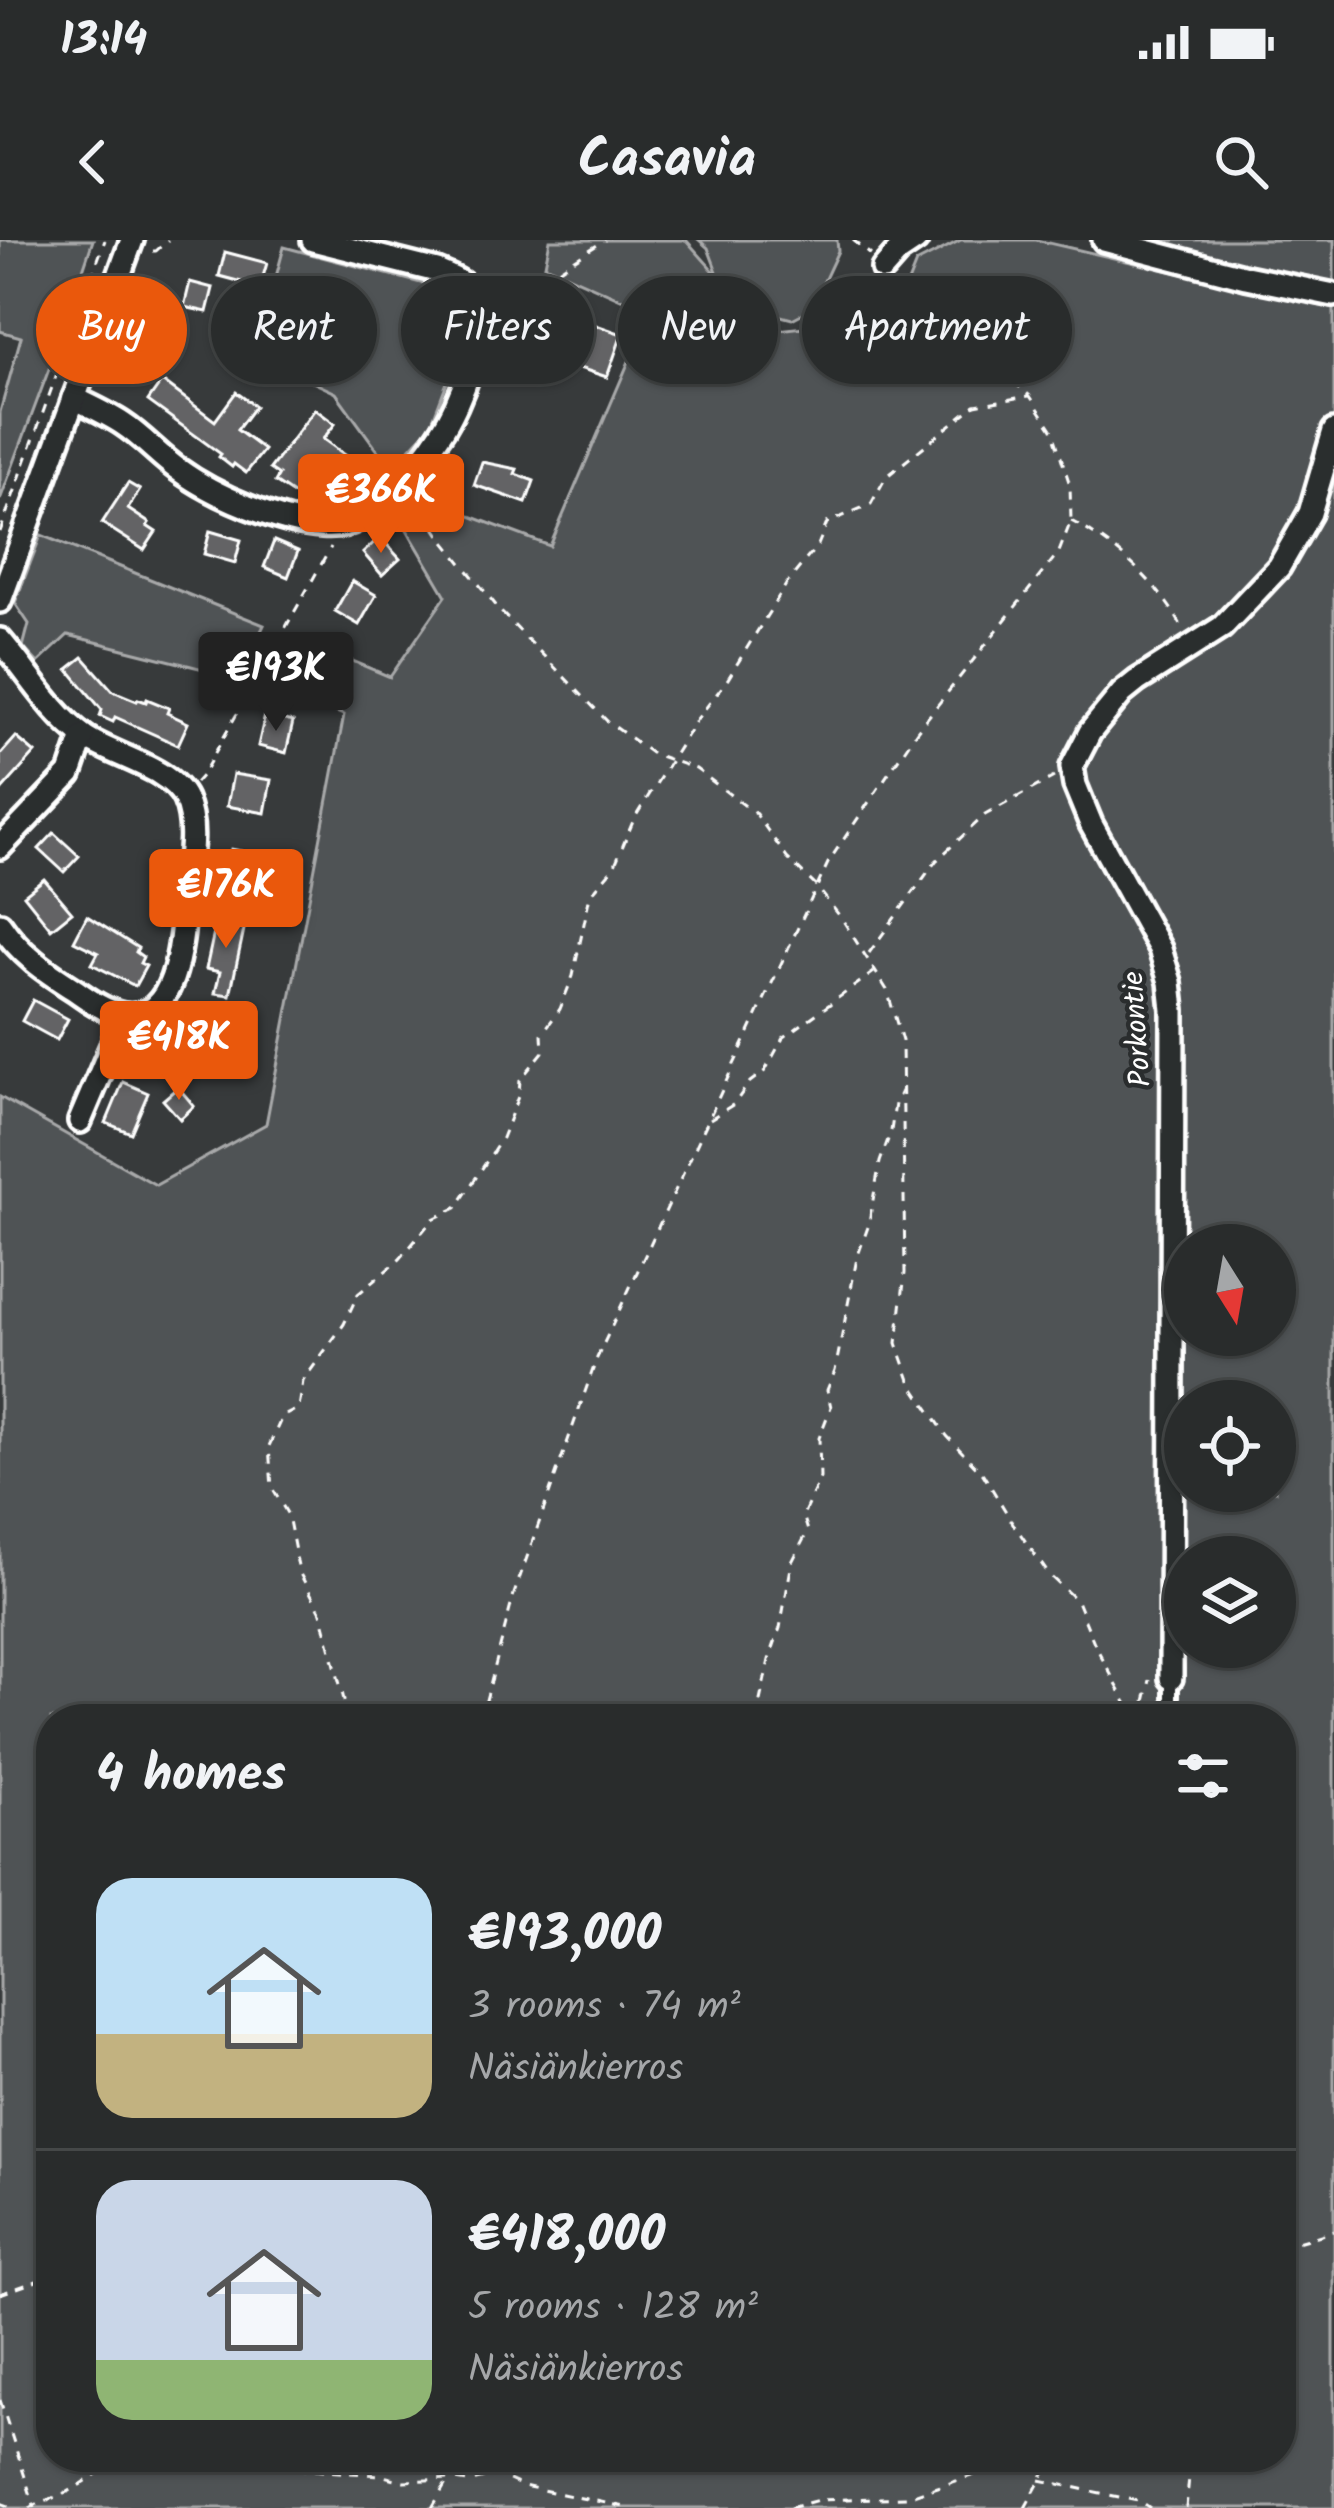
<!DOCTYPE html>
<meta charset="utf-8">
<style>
body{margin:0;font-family:Kalam,sans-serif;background:#353838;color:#f1f3f6;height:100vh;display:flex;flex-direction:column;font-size:45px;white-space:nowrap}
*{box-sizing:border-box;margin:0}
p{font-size:39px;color:#a5a7a9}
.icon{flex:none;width:66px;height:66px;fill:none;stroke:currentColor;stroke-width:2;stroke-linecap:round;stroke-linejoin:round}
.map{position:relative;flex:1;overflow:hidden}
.side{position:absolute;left:36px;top:1464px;width:1260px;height:768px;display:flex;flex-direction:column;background:#292c2c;border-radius:48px;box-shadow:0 3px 9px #0004,0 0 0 3px #454848}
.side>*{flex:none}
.banner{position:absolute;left:36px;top:36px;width:1263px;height:108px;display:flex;gap:24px}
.needle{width:78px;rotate:169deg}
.controls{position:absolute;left:1164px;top:984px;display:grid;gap:24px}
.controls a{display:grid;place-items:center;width:132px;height:132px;border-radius:50%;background:#292c2c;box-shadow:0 3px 9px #0004,0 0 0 3px #454848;font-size:60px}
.price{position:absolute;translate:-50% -102px;padding:0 27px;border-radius:12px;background:#ea580c;color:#fff;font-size:39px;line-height:78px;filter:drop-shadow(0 3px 6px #0008)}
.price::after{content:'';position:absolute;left:50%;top:72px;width:36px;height:27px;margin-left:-18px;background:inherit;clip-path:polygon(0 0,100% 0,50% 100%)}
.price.on{background:#222;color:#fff}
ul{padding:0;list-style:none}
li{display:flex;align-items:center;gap:36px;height:300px;padding:0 60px}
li+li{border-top:3px solid #454848}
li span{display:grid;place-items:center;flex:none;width:336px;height:240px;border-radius:36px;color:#555}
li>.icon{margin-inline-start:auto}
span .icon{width:144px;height:144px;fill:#fffc;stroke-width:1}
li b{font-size:51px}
h2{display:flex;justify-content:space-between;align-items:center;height:144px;padding:0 60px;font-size:51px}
.chip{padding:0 42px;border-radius:54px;background:#292c2c;box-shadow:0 3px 9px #0004,0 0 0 3px #454848;font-size:42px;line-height:108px}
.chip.on{background:#ea580c;color:#fff}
.status{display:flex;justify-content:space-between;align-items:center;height:84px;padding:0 60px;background:#292c2c;direction:ltr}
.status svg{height:33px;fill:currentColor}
header{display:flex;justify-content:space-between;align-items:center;height:156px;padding:0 60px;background:#292c2c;font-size:54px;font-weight:700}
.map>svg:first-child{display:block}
</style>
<div class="status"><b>13:14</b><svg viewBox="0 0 49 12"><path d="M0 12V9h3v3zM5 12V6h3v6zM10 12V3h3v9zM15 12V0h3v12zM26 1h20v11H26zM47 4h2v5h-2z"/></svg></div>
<header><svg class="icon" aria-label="back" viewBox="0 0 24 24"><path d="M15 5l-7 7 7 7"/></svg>Casavia<svg class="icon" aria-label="search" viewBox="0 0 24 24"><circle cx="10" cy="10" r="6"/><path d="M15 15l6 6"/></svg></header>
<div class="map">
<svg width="1334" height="2268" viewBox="0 0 1334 2268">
<rect width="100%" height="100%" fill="#373a3b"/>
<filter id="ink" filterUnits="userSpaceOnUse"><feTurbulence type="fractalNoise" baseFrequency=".00833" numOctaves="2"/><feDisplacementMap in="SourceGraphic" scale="24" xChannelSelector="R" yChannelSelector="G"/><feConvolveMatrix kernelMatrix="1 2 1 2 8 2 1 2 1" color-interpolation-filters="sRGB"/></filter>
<g filter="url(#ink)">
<!-- green -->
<g fill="#505354" stroke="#a8a9aa" stroke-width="3" fill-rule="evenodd">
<polygon points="0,0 93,0 58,105 0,260 0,172 21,97 0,91"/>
<path d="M550,0H686L719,37L708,8L699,0H837L838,11L811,69L792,79L766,72L732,49L729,96L812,86L877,120L916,23L961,0H1036L1334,69V2268H0V857L156,945L266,884L344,475L268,446L296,397L390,437L446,356L402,281L425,259L550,306L650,72L545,25ZM1185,1005H1275V1095H1185ZM1185,1161H1275V1251H1185ZM1185,1317H1275V1407H1185ZM51,1479H1281V2217H51Z"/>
<polygon points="1145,0 1334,0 1334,46"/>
<polygon points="284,7 440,48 457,61 464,81 457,116 430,187 391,229 336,153 255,115"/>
<polygon points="41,295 264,385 239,438 68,395 38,423 23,407 29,384 15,363"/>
</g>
<!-- building -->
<g fill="#636465" stroke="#fff" stroke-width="3">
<polygon points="225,12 267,23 260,47 219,36"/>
<polygon points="190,42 213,48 207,72 184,67"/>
<polygon points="564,74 622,94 607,137 511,106 519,85 555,98"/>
<polygon points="162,141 215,181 236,152 255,166 237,190 264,210 246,233 234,224 232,227 219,217 221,214 148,161"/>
<polygon points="315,169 335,184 323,199 366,230 346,258 323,241 310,261 298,253 296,256 275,242 279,235 270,229"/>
<polygon points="482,222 517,229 515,234 534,241 526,263 474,245"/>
<polygon points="128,243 140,250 128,269 149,283 147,286 156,292 144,310 102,283"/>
<polygon points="210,291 241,300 235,323 204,314"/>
<polygon points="380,297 400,319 382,335 363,313"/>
<polygon points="274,301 298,311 288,337 264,327"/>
<polygon points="352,341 376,355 359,385 335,371"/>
<polygon points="83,417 113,451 137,461 138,459 146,462 147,459 169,468 167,473 188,483 178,505 115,477 113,482 100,476 102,470 68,429"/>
<polygon points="265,475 293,482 286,513 258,506"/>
<polygon points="16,497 35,513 0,552 0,515"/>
<polygon points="233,534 271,540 265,573 227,566"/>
<polygon points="54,593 79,616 64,632 39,609"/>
<polygon points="231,609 256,614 248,652 225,646 227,635 220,634 223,619 228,620"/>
<polygon points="44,639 72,672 51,689 24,655"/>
<polygon points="218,674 246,680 230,755 215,753 220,732 206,729"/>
<polygon points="87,676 138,708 136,712 143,717 140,723 146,726 135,746 92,724 98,713 74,701"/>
<polygon points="33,760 68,779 57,800 22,781"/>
<polygon points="198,766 218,776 213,786 218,789 210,805 204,802 199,813 178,801"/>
<polygon points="123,842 148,853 131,893 106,883"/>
<polygon points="178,847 194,866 180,879 163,860"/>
</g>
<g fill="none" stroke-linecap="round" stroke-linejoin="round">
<!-- service casing -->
<g stroke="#fff" stroke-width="20">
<polyline id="service" points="1171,1438 1171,1479"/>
</g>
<!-- minor casing -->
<g stroke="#fff" stroke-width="30">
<g id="minor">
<polyline points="1104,0 1246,37 1334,55"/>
<polyline points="883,29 898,12 916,0"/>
<path d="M74,158C90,166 108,174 123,184C143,197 159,216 179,230C213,255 280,284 322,286C335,287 347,285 358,279C387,264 422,222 440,194C460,165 490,90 473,56C466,42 451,37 437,31L313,0"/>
<polyline points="0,361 132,0"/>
<path d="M0,400C27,431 51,473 85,497C113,516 171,528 185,559C197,586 190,620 186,649C182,686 182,783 124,775C106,772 89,760 75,750C45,731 20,714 0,684"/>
<polyline points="0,607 70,534 83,496"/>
<polyline points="80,881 125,775"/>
<polyline points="1171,1438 1173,770 1170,742 1160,709 1091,584 1075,545 1072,527 1090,492 1122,453 1137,441 1222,387 1279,327 1310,273 1334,191"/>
</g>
</g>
<!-- path -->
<g stroke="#fff" stroke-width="3" stroke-dasharray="9 9" stroke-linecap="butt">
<polyline points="853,0 871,15"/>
<polyline points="153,11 156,11 168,0"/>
<polyline points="497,66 514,58 605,0"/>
<polyline points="414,258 445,302 502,373 607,481 651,513 696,529 756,574 787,618 817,647 842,679 887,750 902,801 905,1033 897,1103 911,1143 947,1196 983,1234 1014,1285 1050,1336 1077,1361 1095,1405 1135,1479"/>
<path d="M1071,281C1115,304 1160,344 1183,389"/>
<polyline points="0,292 105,0"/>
<polyline points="195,543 203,534 331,307"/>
<polyline points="869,713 936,621 985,575 1054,537"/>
<polyline points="710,879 734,864 750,842 765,831 783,798 874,732"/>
<polyline points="349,1479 321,1372 299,1332 288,1275 272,1248 269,1206 282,1177 299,1168 303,1141 344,1084 358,1054 400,1019 433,979 456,968 502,898 519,854 520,840 543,812 542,794 560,769 573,736 590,655 614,627 634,579 697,479 726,442 787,343 818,305 827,283 871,264 886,237 975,165 1029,156"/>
<polyline points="481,1479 514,1354 597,1118 829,621 917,491 1059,312 1071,281 1070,245 1052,189 1030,156 899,43"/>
<polyline points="756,1479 769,1420 780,1388 792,1322 808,1291 803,1275 820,1238 819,1198 831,1167 827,1150 835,1131 857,1018 868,987 880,922 891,891 895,864 903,847"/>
<polyline points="1141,1479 1150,1440"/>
<polyline points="1281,2007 1334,1991"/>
<polyline points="0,2054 51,2036"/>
<polyline points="0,2160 35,2268"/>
<polyline points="171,2217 212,2219 241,2225 379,2235 404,2241 448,2239 468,2242 498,2235 523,2246 630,2268"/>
<polyline points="1040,2240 1142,2262 1150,2268"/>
<polyline points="0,2263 14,2268"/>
<path d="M30,2268C42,2260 54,2259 66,2253C87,2242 104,2227 125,2217"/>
<polyline points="432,2268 461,2217"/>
<polyline points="790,2268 818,2260 907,2257 993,2229 1045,2231"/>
<polyline points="1025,2268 1053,2217"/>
<polyline points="1186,2268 1191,2217"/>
</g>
<!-- service -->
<use href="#service" stroke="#2a2d2e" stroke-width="10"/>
<!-- minor -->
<use href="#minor" stroke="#2a2d2e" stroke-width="21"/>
</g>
</g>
<g text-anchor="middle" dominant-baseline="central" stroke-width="9" stroke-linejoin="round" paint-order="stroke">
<!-- street labels -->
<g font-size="30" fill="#fff" stroke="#2a2d2e">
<text transform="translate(1138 789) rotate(-94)">Porkontie</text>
</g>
</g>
</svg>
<div class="controls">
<a><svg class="needle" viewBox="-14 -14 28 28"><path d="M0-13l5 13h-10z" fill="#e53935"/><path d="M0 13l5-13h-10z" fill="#a5a7a9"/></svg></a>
<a><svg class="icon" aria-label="locate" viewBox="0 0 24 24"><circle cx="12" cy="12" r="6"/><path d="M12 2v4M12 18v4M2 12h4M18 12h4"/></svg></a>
<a><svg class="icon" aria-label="layers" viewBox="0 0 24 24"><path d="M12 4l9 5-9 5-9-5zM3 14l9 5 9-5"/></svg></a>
</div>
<b class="price" style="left:381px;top:316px">€366K</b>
<b class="price on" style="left:276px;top:494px">€193K</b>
<b class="price" style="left:226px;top:711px">€176K</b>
<b class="price" style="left:179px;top:863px">€418K</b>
<div class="banner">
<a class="chip on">Buy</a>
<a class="chip">Rent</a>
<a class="chip">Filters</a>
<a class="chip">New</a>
<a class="chip">Apartment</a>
</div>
<section class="side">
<h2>4 homes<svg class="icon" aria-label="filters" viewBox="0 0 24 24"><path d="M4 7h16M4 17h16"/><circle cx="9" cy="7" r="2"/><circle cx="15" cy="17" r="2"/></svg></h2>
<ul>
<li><span style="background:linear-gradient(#bfe0f5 65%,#c2b280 0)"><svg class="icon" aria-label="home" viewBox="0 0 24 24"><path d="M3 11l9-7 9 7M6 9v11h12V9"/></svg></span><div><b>€193,000</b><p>3 rooms · 74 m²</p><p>Näsiänkierros</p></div></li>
<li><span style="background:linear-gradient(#c9d6e8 75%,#8fb573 0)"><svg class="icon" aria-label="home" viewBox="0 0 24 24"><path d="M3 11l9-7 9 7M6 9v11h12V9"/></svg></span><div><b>€418,000</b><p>5 rooms · 128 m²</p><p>Näsiänkierros</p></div></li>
</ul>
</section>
</div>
